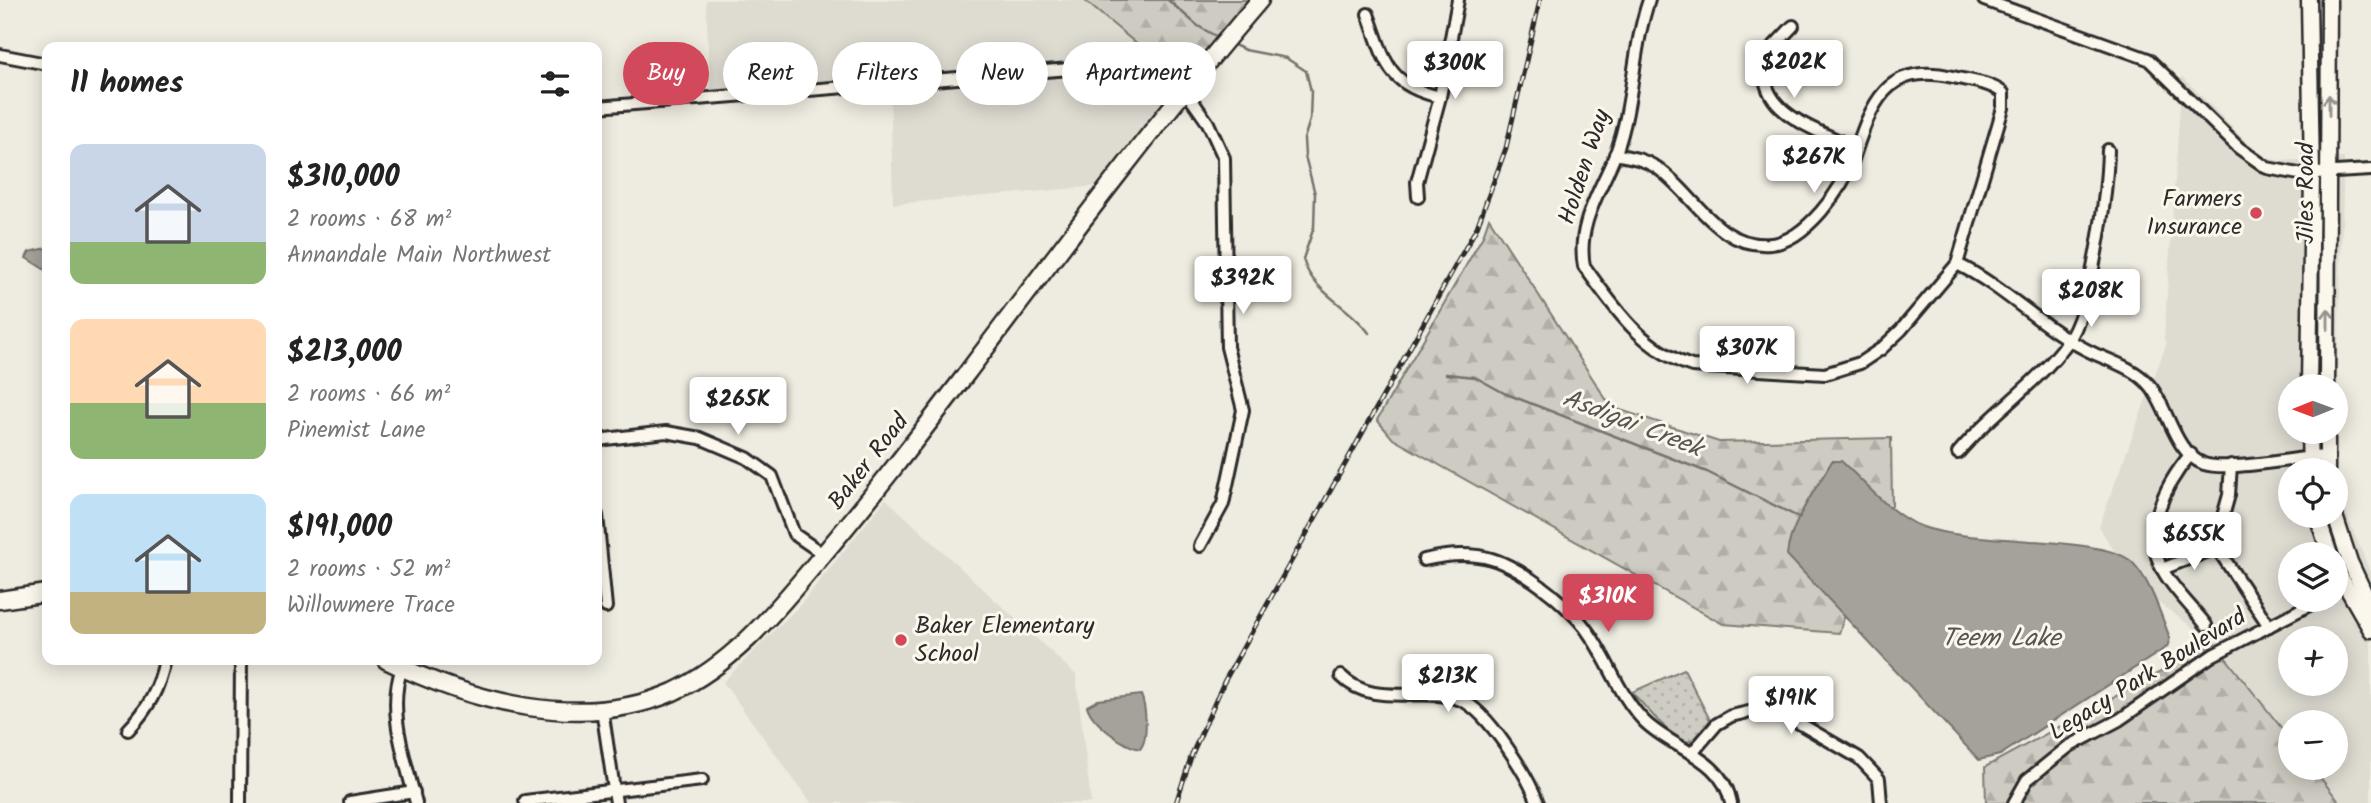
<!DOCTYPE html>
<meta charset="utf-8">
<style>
body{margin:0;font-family:Kalam,sans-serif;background:#f6f6f6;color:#222;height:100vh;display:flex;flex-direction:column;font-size:26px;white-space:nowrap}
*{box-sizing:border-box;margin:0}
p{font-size:23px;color:#767676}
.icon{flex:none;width:38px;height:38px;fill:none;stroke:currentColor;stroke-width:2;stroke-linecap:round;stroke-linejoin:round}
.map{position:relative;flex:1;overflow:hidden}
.sheet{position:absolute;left:42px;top:42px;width:560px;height:623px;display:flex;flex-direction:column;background:#fff;border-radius:14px;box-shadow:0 4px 18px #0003}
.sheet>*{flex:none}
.hud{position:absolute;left:623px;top:42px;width:665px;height:63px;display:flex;gap:14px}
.needle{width:46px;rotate:269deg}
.buttons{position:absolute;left:2278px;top:374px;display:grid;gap:14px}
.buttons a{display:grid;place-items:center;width:70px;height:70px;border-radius:50%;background:#fff;box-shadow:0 4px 18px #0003;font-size:35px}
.price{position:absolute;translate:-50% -60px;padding:0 16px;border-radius:7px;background:#fff;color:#222;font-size:23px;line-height:46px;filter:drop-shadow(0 2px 4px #0008)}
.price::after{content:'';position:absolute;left:50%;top:42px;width:21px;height:16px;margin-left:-10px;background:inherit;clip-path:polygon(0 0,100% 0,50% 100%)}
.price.on{background:#d1495b;color:#fff}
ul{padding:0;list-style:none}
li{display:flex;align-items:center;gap:21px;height:175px;padding:0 28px}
li span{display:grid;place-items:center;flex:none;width:196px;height:140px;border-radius:14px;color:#555}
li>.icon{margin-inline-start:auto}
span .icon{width:84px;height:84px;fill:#fffc;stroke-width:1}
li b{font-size:30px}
h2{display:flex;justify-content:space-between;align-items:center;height:84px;padding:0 28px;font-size:30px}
.pill{padding:0 24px;border-radius:32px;background:#fff;box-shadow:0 4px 18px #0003;font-size:24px;line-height:63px}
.pill.on{background:#d1495b;color:#fff}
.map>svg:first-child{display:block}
</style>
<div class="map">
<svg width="2371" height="803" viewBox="0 0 2371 803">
<defs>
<pattern id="forest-firs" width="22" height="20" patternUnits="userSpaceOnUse" patternTransform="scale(1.75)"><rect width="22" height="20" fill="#cecbc2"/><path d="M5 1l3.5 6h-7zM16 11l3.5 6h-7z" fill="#b1aea7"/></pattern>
<pattern id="park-dots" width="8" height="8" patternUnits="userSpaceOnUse" patternTransform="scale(1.75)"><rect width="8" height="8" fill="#cecbc2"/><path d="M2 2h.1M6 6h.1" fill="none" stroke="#b1aea7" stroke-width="1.8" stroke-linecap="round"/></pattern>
</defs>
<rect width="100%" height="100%" fill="#eeebe0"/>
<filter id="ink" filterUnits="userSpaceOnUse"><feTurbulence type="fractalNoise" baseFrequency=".0143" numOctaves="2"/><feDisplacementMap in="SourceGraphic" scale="14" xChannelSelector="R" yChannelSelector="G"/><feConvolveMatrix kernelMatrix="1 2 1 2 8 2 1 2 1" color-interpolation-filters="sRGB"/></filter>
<g filter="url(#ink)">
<!-- built -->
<g fill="#dedbd1" fill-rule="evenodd">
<polygon points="706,0 1084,0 1186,85 1099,186 893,204 890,86 710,90"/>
<path d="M2182,76L2252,148L2267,158L2282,161L2344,158L2336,421V387H2291V432H2336V471H2291V516H2336V472L2342,503L2371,574V803H2340L2313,768H2336V723H2291V740L2214,643L2138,588L2099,527L2167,342L2164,339ZM2291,555H2336V600H2291ZM2291,639H2336V684H2291Z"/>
<polygon points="886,499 1076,675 1091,803 811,803 723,682 801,604"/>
</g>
<!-- forest -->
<g fill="url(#forest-firs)" stroke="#7c7b76" stroke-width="2">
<polygon points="1084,0 1259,0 1186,85"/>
<polygon points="1489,218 1611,407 1719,442 1891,438 1892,506 1824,534 1856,582 1839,633 1723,624 1393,439 1377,420 1483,236"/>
<polygon points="2214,643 2291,740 2291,768 2313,768 2340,803 1986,803 1985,767"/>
</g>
<!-- park -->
<path fill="url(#park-dots)" stroke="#7c7b76" stroke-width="2" d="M1684,669L1710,720C1705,726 1699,738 1691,741C1677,746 1642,703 1632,692Z"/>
<!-- water -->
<g fill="#a4a29a" stroke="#74726e" stroke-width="2">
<polygon points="47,248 47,271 26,258 29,252"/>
<path d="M1832,461H1841C1866,483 1891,516 1923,527C1972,545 2104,535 2132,562C2151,581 2160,613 2170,638L2167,647L2000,755L1979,760L1787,555C1790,523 1816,489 1832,461Z"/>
<path d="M1141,695C1146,707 1149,739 1140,749C1123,746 1092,723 1087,706L1098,700Z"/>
</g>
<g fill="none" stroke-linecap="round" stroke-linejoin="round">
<!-- stream -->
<g stroke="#74726e" stroke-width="2.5">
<polyline points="1168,0 1198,26 1219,38"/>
<path d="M1232,44L1245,50L1286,58L1306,71L1311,91L1310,120L1304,139L1305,156L1315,194L1314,227L1303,259C1312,293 1350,306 1369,333"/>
<polyline points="1446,374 1475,377 1504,393 1707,472 1800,518"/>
</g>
<!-- minor casing -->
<g stroke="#2b2b2b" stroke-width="16">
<g id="minor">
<polyline points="1984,0 2148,59 2239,148 2267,168 2299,174 2371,170"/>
<path d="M1368,14C1385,61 1387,85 1440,97"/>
<path d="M1793,26L1767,53C1751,113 1814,127 1856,149"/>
<polyline points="0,55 47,64"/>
<polyline points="597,107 1070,69 1147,69 1184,89 1208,123 1224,158 1227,347 1243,410 1223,504 1200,546"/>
<path d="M1615,154C1630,157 1643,159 1656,167C1695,193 1716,249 1771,244C1805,241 1843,189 1853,159C1871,105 1885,61 1953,77C1970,81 1989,82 2003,93V108L1957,264L1901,330L1881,349L1860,363L1825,374L1692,366C1642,350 1614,307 1584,266C1576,225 1601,190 1616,153C1634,104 1632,49 1649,0"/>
<polyline points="1418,197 1417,182 1440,97 1458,0"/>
<path d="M1957,264C2007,288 2044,331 2095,354C2114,362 2137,370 2150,386C2169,409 2174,453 2204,464C2229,472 2297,457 2326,456"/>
<polyline points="597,440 666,432 700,438 747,458 772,476 794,534 823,554"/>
<path d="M1958,453C1991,413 2036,385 2067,343C2092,310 2107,192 2108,150"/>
<path d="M2191,454C2164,485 2140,535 2165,574C2176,592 2193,608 2206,625"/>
<polyline points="2231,465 2229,495 2215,545 2269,626"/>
<polyline points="597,515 606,607"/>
<path d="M1424,560C1479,547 1507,559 1551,594C1564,605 1578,617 1588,632C1609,661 1619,696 1645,722C1674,750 1723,758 1731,803"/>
<polyline points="2162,569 2216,548"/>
<path d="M402,668C386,710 406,761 416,803"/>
<path d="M1341,676C1374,709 1422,685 1461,700C1488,711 1528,776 1538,803"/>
<polyline points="602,709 616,803"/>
<path d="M128,730C148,709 159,689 165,660"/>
<polyline points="1692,753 1717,724 1731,716 1757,710 1780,712 1859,758 1879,779 1881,803"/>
<polyline points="525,801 702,780"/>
<polyline points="350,802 414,792"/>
<polyline points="240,803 241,660"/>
<polyline points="2014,803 2027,780 2068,747 2119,720 2213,655 2319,600"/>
</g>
</g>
<!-- tertiary casing -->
<g stroke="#2b2b2b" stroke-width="19">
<g id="tertiary">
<polyline points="2309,387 2312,174 2309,0"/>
<polyline points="2327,387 2329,0"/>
<polyline points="2309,432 2310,471"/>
<polyline points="2327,432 2327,471"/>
<polyline points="2317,516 2330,555"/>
<polyline points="2335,516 2350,562 2371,607"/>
<polyline points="2336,569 2371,630"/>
</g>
</g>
<!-- secondary casing -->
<g stroke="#2b2b2b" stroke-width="21">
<g id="secondary">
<polyline points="0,600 47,593"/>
<path d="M386,660C472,702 581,732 673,692C733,664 774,613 816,563C869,501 918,437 967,373C1062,247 1157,120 1260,0"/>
</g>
</g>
<!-- minor -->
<use href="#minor" stroke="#fbf7ec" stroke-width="10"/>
<!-- tertiary -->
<use href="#tertiary" stroke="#fbf7ec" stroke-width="14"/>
<!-- secondary -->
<use href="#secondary" stroke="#fbf7ec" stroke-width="16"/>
<!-- rail casing -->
<g stroke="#2b2b2b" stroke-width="5">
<polyline id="rail" points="1176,803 1192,754 1224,682 1477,227 1506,148 1540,0"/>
</g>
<!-- rail -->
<use href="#rail" stroke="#fbf7ec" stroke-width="2.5" stroke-dasharray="8" stroke-linecap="butt"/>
</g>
<!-- one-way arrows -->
<defs><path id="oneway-shaft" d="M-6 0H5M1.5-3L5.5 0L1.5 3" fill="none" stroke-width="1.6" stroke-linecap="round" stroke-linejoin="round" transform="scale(1.75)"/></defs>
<g stroke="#93918c">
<use href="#oneway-shaft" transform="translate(2329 105) rotate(-90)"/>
<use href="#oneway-shaft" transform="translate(2328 319) rotate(-90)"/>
</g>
</g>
<!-- markers -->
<g fill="#d1495b" stroke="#fbf7ec" stroke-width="2.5">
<circle cx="2256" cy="213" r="7"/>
<circle cx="901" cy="640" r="7"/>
</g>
<g text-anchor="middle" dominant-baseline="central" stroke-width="6" stroke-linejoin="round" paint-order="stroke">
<!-- street labels -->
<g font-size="24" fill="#2b2b2b" stroke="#fbf7ec">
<text transform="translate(1585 167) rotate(-72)">Holden Way</text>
<text transform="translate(2306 193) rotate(-90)">Jiles Road</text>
<text transform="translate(869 462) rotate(-52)">Baker Road</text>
<text transform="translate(2148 675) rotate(-32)">Legacy Park Boulevard</text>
</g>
<!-- poi labels -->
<g font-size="24" fill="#2b2b2b" stroke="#fbf7ec" text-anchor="end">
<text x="2242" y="199">Farmers<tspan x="2242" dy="28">Insurance</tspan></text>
<text x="915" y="626" text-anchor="start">Baker Elementary<tspan x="915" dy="28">School</tspan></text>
</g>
<!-- water labels -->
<g font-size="26" font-style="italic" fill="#555552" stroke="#fbf7ec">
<text transform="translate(1632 424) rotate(21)">Asdigai Creek</text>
<text x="2001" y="639">Teem Lake</text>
</g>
</g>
</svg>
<div class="buttons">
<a><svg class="needle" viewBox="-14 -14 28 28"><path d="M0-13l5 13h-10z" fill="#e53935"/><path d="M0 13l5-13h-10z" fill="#767676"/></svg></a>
<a><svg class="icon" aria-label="locate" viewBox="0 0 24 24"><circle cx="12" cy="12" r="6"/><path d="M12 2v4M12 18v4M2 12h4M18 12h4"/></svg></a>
<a><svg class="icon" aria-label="layers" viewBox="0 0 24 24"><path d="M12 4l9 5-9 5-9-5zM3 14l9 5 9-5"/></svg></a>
<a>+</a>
<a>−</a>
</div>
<b class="price" style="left:1794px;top:100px">$202K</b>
<b class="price" style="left:1455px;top:101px">$300K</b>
<b class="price" style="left:1814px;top:195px">$267K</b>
<b class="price" style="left:1243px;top:316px">$392K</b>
<b class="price" style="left:2091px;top:329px">$208K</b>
<b class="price" style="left:1747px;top:386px">$307K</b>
<b class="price" style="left:738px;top:437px">$265K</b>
<b class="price" style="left:2194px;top:572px">$655K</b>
<b class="price on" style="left:1608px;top:634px">$310K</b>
<b class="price" style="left:1448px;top:714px">$213K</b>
<b class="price" style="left:1791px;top:736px">$191K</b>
<div class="hud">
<a class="pill on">Buy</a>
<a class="pill">Rent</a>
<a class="pill">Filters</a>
<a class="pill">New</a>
<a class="pill">Apartment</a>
</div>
<section class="sheet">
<h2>11 homes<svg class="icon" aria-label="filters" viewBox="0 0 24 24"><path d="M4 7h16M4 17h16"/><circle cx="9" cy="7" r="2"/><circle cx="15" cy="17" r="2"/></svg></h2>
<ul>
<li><span style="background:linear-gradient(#c9d6e8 70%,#8fb573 0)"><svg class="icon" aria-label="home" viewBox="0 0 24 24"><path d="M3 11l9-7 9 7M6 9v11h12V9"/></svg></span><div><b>$310,000</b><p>2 rooms · 68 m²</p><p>Annandale Main Northwest</p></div></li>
<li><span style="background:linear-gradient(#ffd9b3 60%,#8fb573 0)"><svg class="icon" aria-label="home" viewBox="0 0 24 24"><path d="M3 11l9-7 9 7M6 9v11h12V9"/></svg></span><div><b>$213,000</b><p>2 rooms · 66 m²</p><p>Pinemist Lane</p></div></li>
<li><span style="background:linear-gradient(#bfe0f5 70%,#c2b280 0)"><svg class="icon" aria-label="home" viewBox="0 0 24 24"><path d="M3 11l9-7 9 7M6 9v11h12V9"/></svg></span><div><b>$191,000</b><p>2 rooms · 52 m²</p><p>Willowmere Trace</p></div></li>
</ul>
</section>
</div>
